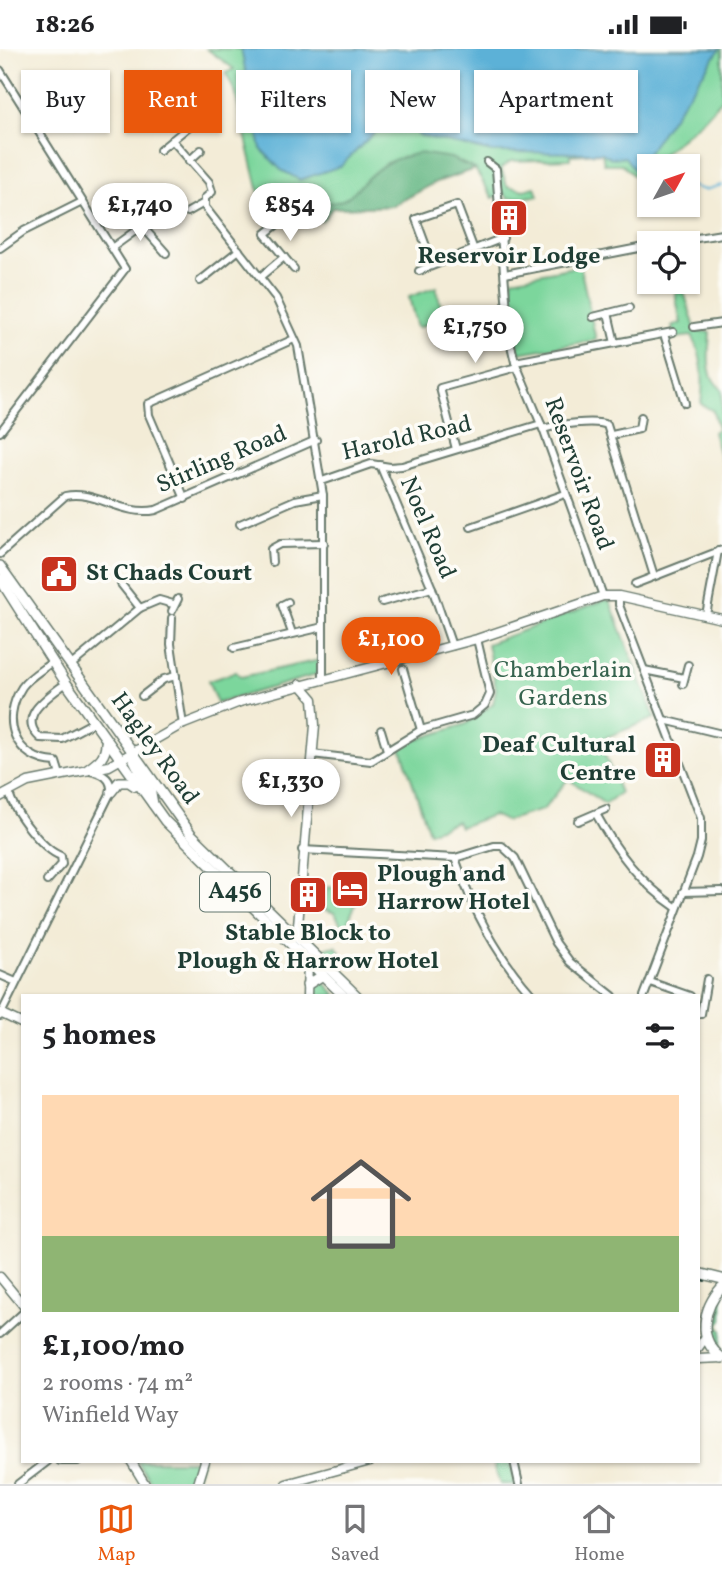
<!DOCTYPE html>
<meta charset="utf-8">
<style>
body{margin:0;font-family:Vollkorn,serif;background:#f2f2f2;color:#202124;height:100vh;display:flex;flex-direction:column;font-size:26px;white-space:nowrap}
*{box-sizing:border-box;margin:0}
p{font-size:23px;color:#757577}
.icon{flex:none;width:38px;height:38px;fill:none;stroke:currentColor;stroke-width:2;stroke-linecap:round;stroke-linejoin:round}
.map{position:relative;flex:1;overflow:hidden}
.side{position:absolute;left:21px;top:945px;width:679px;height:469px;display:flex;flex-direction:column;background:#fff;border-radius:0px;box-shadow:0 2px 5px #0004}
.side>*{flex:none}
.banner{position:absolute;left:21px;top:21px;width:681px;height:63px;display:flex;gap:14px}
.needle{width:46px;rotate:50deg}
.tools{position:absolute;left:637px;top:105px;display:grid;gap:14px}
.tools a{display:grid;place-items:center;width:63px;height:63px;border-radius:0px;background:#fff;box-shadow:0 2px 5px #0004;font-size:35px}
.price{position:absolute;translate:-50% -60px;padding:0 16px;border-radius:24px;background:#fff;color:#222;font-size:23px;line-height:46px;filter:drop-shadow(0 2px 4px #0008)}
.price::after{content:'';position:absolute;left:50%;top:42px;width:21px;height:16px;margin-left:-10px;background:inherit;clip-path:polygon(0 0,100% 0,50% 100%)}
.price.selected{background:#ea580c;color:#fff}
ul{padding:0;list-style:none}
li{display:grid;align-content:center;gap:14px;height:371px;padding:0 21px}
li span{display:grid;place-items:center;height:217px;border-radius:0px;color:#555}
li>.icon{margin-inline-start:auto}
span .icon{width:126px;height:126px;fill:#fffc;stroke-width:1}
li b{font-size:30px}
h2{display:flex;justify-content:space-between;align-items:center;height:84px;padding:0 21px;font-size:30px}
.chip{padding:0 24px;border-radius:0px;background:#fff;box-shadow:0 2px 5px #0004;font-size:24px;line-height:63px}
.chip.selected{background:#ea580c;color:#fff}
.status{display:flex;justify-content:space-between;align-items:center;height:49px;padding:0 35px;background:#fff;direction:ltr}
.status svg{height:19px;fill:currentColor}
.tabs{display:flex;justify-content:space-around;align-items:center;height:98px;border-top:2px solid #e0e0e0;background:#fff;font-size:19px;color:#757577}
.tabs a{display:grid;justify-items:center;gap:4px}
.tabs .selected{color:#ea580c}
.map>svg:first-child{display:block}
</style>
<div class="status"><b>18:26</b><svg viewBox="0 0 49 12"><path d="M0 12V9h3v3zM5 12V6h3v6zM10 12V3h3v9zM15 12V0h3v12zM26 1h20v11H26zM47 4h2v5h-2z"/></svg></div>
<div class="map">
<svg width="722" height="1435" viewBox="0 0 722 1435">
<rect width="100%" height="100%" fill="#fdfcf7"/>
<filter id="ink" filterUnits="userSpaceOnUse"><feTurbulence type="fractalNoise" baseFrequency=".0143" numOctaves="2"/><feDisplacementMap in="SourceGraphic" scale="14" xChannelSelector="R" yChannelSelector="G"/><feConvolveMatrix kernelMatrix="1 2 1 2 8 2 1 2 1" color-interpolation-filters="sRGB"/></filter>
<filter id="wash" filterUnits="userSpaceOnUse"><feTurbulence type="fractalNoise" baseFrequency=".00686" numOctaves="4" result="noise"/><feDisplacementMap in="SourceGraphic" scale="28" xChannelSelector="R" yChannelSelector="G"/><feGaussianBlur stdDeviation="1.57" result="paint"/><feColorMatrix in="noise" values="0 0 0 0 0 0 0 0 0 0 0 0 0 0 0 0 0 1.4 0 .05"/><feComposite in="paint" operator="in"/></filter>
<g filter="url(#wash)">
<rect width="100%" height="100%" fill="#f3ecd7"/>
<!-- green -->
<g fill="#7cd69c" stroke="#4e8a68" stroke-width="2">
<polygon points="207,0 722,0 722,50 704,70 652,114 649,122 644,120 636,129 622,115 604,115 602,104 570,106 570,110 511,112 501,119 507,137 524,141 535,138 538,147 508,149 504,144 493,149 475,120 436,133 392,157 332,159 322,172 262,156 235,43 226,24 234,20"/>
<polygon points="580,217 596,291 519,304 512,275 512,230"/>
<polygon points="436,238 444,270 417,279 409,248"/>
<path d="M684,243L696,282L710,283C709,302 704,328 722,340V413L713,383L718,379L713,362L701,355C704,333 703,307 692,287L675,289L672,277L681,274L675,244Z"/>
<polygon points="605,551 610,552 655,669 599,691 620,744 605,755 568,730 543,761 505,772 493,766 460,778 457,772 429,783 400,696 466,675 493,655 496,640 487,595"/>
<polygon points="320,611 319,624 312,627 217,654 208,632 236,623 241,628"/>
<polygon points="327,838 358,842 357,852 344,882 335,864 324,860"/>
<polygon points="336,897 343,907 337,918 320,900"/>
<polygon points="321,930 337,947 313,947 314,934"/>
<path d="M722,1246V1270L718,1276L722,1281L720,1299C706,1282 708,1263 722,1246Z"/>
<polygon points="137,1412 202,1412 194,1435 152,1435"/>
<polygon points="510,1412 515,1435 500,1435 493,1413"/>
</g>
<!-- forest -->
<path fill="#65b784" stroke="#427a5c" stroke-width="2" d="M419,104L451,109L475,120L436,133L392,157L332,159L322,172L262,156L259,147L275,138C294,147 330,163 349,147C362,136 372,122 387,114C396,109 409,107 419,104Z"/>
<!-- water -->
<polygon fill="#5bb1d7" stroke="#3d7786" stroke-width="2" points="241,0 720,0 635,122 625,108 611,109 602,104 492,103 417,86 419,81 416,76 394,72 383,75 341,117 300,131 281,121 261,100"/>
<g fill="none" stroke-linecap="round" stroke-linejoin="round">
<!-- stream -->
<g stroke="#5bb1d7" stroke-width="2">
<polyline points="643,122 649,124"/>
<polyline points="688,136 704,141 722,136"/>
</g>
</g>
</g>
<g filter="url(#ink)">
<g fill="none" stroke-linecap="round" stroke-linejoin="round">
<!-- minor casing -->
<g stroke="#697a6d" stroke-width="10">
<g id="minor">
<polyline points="0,21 125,220 0,383"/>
<polyline points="172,91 209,133 212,143 205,149 205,158 276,249 298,297 323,446 323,630"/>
<polyline points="160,101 198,70 198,65 185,49"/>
<polyline points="189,112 201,101"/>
<polyline points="487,113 496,120 509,288 515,313 543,380 603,547"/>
<polyline points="188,163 204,154"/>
<polyline points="285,169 265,185 294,220"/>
<polyline points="666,194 722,185"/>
<polyline points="113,198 142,177 166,204"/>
<polyline points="0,199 24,182 82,153"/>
<polyline points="433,216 416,170 457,156 474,201"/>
<polyline points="419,222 503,189"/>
<polyline points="505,225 649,197"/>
<polyline points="260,228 284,208"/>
<polyline points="200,232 239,201"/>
<polyline points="673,242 676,233"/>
<polyline points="608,264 615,294"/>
<polyline points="593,268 629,259"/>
<polyline points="694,278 722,274"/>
<polyline points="664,285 685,354"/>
<polyline points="441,295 508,275"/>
<polyline points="515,313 673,283"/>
<path d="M543,380C557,376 595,370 607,376L654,527"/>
<polyline points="612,386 639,380 641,368"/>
<polyline points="456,400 440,339 517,318"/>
<polyline points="380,416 432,539 452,597"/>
<polyline points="322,432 371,415 390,418 402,417 541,375"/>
<polyline points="185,450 149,366 148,355 294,290"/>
<polyline points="240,475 295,451 323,446"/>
<polyline points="471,478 565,445"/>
<path d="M0,505L65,447C95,440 122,468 156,461L316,391"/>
<polyline points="272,513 271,500 280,495 324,494"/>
<polyline points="121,535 140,559"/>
<polyline points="635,535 722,501"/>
<polyline points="619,547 619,556 701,769 701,792 697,808 644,947"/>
<polyline points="288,553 282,556 292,584"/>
<polyline points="382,553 432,539"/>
<polyline points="172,562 178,550"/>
<polyline points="706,566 718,502"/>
<polyline points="172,569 171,595 183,676"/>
<polyline points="234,599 323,578"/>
<path d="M52,613C42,621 29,628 22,638C0,672 15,711 56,713L60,726"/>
<polyline points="70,617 140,559 159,551 173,555"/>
<polyline points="403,620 421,681"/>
<polyline points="644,621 684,629"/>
<path d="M66,634C48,648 16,667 40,689L62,690L94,673"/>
<polyline points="683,635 688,616"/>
<polyline points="142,647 164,630 176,627"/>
<polyline points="664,671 722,685"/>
<polyline points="381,681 387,701"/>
<polyline points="312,705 371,712 421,681 473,666 485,656 490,645 477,590"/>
<path d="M9,743C13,762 43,801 61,807L62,815L47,832"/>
<path d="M596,765C617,803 641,835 677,859"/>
<polyline points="578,772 606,760"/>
<polyline points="302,801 455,809 494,797 502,797 515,809 556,894 570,913 613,947"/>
<path d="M455,809C473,861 496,906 533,947"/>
<polyline points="683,843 722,842"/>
<polyline points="0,926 16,933"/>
<polyline points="650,933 690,947"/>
<polyline points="701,965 707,930"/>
<path d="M0,967L111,743C112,729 102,724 90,722"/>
<polyline points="0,1285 23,1264"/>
<polyline points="60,1412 78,1412"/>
<polyline points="514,1412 519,1435"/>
<polyline points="18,1435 48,1412"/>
</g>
</g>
<!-- major casing -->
<g stroke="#697a6d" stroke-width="11">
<g id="major">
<polyline points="0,748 28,733 109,717 179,677 240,653 477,590 603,547 619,547 722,570"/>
<polyline points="297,888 315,676 313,650 300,635"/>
<polyline points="307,947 308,911"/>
<polyline points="0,964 23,975"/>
<polyline points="0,1228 23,1256"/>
<polyline points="698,1299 705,1289"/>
<polyline points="698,1310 722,1309"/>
<polyline points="131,1412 145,1435"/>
<polyline points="198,1435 205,1412"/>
<polyline points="286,1435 370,1412"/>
</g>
</g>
<!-- highway casing -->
<g stroke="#697a6d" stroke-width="12">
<g id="highway">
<polyline points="0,517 191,785 357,947"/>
<polyline points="0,530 66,634 165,772 344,947"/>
<polyline points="134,711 151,744 153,755"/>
<path d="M87,721C98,713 106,708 106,694"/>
<polyline points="111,743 119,733 129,733 135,737"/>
<polyline points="307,936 323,926"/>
<polyline points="698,1224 722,1230"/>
<path d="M722,1238C703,1259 696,1290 722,1309"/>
</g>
</g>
<!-- minor -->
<use href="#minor" stroke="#fff" stroke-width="6"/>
<!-- major -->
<use href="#major" stroke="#fff" stroke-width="8"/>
<!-- highway -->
<use href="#highway" stroke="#fff" stroke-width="9"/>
<!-- tram -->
<polyline stroke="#1f3d34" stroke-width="2" points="698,1230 705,1232"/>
</g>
</g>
<!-- icons -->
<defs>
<g id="building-square" transform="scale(2.0125)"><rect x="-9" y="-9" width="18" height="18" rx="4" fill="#c8321e" stroke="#fdfcf7"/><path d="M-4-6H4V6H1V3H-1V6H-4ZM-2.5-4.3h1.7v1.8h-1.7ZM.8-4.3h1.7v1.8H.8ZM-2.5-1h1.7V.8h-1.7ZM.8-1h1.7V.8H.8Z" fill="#fff"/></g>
<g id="civic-square" transform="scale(2.0125)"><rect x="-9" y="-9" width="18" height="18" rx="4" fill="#c8321e" stroke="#fdfcf7"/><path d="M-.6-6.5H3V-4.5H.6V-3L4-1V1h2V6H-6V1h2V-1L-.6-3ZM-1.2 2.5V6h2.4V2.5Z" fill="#fff"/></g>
<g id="hotel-square" transform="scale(2.0125)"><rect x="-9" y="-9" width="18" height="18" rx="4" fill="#c8321e" stroke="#fdfcf7"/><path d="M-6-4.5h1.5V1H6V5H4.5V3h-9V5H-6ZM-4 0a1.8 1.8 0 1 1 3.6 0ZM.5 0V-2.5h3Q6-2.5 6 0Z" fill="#fff"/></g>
</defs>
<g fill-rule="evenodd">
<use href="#building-square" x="509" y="169"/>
<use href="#civic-square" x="59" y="525"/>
<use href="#building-square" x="663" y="711"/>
<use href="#hotel-square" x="350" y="840"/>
<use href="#building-square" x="308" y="846"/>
</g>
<g text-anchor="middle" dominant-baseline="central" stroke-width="7" stroke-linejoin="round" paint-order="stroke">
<!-- shield labels -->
<rect fill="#fdfcf7" stroke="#62766e" stroke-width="2" x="200" y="823.5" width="70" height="39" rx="5"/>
<g font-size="23" font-weight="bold" fill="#1f3d34">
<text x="235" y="843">A456</text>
</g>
<!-- poi labels -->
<g font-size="24" font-weight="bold" fill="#1f3d34" stroke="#fdfcf7">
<text x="509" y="208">Reservoir Lodge</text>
<text x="86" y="525" text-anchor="start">St Chads Court</text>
<text x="636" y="697" text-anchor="end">Deaf Cultural<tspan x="636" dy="28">Centre</tspan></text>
<text x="377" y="826" text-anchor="start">Plough and<tspan x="377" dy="28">Harrow Hotel</tspan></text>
<text x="308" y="885">Stable Block to<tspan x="308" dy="28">Plough &amp; Harrow Hotel</tspan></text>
</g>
<!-- street labels -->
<g font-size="24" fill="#1f3d34" stroke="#fdfcf7">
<text transform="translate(407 390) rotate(-13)">Harold Road</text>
<text transform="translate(222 411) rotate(-23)">Stirling Road</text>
<text transform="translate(578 425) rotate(70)">Reservoir Road</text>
<text transform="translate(427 479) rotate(67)">Noel Road</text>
<text transform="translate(154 700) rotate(54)">Hagley Road</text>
</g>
<!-- park labels -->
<g font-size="24" fill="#36634e" stroke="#fdfcf7">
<text x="563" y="622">Chamberlain<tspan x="563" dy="28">Gardens</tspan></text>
</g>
</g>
</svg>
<div class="tools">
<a><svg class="needle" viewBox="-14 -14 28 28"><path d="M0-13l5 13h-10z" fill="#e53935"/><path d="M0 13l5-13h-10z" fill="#757577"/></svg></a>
<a><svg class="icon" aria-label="locate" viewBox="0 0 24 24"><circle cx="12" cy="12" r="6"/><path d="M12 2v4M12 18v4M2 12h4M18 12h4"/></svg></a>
</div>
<b class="price" style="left:140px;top:194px">£1,740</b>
<b class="price" style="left:290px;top:194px">£854</b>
<b class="price" style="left:475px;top:316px">£1,750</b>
<b class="price selected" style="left:391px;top:628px">£1,100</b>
<b class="price" style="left:291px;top:770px">£1,330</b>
<div class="banner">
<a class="chip">Buy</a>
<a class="chip selected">Rent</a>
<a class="chip">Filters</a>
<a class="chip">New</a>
<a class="chip">Apartment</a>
</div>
<section class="side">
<h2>5 homes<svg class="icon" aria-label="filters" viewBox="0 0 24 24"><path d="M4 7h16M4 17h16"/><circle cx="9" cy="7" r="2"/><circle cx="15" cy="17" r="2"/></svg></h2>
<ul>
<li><span style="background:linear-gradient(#ffd9b3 65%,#8fb573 0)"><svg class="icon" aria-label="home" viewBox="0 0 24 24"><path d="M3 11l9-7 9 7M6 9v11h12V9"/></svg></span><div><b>£1,100/mo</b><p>2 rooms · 74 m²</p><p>Winfield Way</p></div></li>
</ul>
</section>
</div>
<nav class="tabs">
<a class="selected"><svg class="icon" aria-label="map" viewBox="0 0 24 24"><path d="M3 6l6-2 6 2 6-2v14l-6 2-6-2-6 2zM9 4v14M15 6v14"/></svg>Map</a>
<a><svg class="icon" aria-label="saved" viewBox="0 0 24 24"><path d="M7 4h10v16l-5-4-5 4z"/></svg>Saved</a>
<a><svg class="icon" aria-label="home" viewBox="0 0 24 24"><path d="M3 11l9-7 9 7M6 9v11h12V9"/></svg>Home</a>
</nav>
